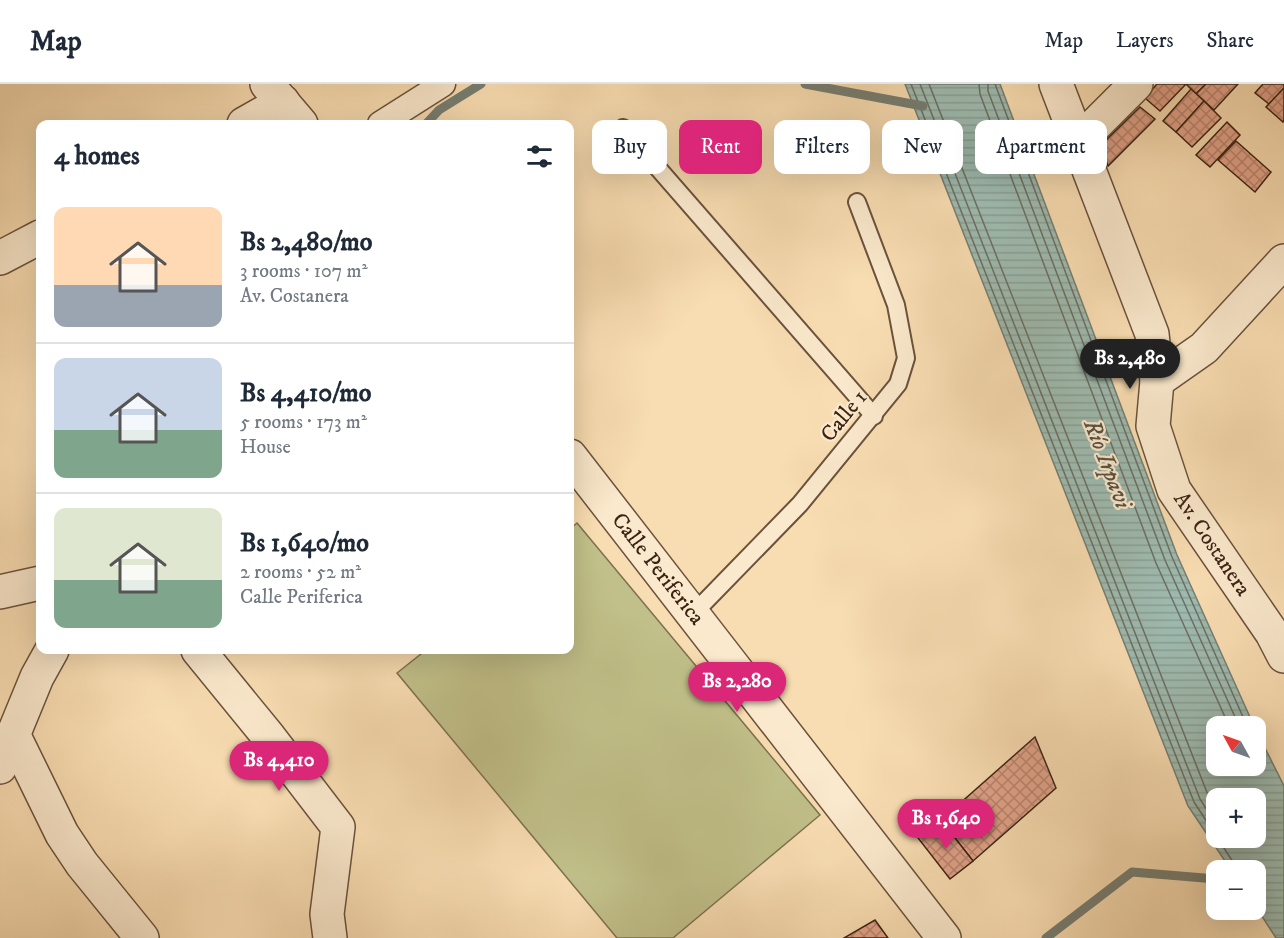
<!DOCTYPE html>
<meta charset="utf-8">
<style>
body{margin:0;font-family:"IM FELL DW Pica",serif;background:#f2f2f3;color:#1f2937;height:100vh;display:flex;flex-direction:column;font-size:22px;white-space:nowrap}
*{box-sizing:border-box;margin:0}
p{font-size:20px;color:#747a83}
.icon{flex:none;width:33px;height:33px;fill:none;stroke:currentColor;stroke-width:2;stroke-linecap:round;stroke-linejoin:round}
.map{position:relative;flex:1;overflow:hidden}
.drawer{position:absolute;left:36px;top:36px;width:538px;height:534px;display:flex;flex-direction:column;background:#fff;border-radius:12px;box-shadow:0 6px 24px #0002}
.drawer>*{flex:none}
.banner{position:absolute;left:592px;top:36px;width:570px;height:54px;display:flex;gap:12px}
.needle{width:39px;rotate:310deg}
.controls{position:absolute;left:1206px;top:632px;display:grid;gap:12px}
.controls a{display:grid;place-items:center;width:60px;height:60px;border-radius:12px;background:#fff;box-shadow:0 6px 24px #0002;font-size:30px}
.price{position:absolute;translate:-50% -51px;padding:0 14px;border-radius:21px;background:#db2777;color:#fff;font-size:20px;line-height:39px;filter:drop-shadow(0 2px 3px #0008)}
.price::after{content:'';position:absolute;left:50%;top:36px;width:18px;height:14px;margin-left:-9px;background:inherit;clip-path:polygon(0 0,100% 0,50% 100%)}
.price.on{background:#222;color:#fff}
ul{padding:0;list-style:none}
li{display:flex;align-items:center;gap:18px;height:150px;padding:0 18px}
li+li{border-top:2px solid #e0e1e3}
li span{display:grid;place-items:center;flex:none;width:168px;height:120px;border-radius:12px;color:#555}
li>.icon{margin-inline-start:auto}
span .icon{width:72px;height:72px;fill:#fffc;stroke-width:1}
li b{font-size:26px}
h2{display:flex;justify-content:space-between;align-items:center;height:72px;padding:0 18px;font-size:26px}
.tag{padding:0 21px;border-radius:12px;background:#fff;box-shadow:0 6px 24px #0002;font-size:21px;line-height:54px}
.tag.on{background:#db2777;color:#fff}
header{display:flex;align-items:center;gap:36px;box-sizing:border-box;height:84px;padding:0 30px;background:#fff;border-bottom:2px solid #e0e1e3}
header strong{font-size:28px}
nav{display:flex;gap:33px;margin-inline-start:auto;font-size:21px}
.map>svg:first-child{display:block}
</style>
<header>
<strong>Map</strong>
<nav><a>Map</a><a>Layers</a><a>Share</a></nav>
</header>
<div class="map">
<svg width="1284" height="854" viewBox="0 0 1284 854">
<defs>
<pattern id="water-rules" width="6" height="5" patternUnits="userSpaceOnUse" patternTransform="scale(1.5)"><rect width="6" height="5" fill="#9ebbb0"/><path d="M0 2.5h6" fill="none" stroke="#89a096"/></pattern>
<pattern id="building-cross-hatch" width="8" height="8" patternUnits="userSpaceOnUse" patternTransform="scale(1.5)"><rect width="8" height="8" fill="#e2a389"/><path d="M0 0l8 8M0 8l8-8" fill="none" stroke="#b8846f"/></pattern>
</defs>
<rect width="100%" height="100%" fill="#f9ddb2"/>
<filter id="stains"><feTurbulence type="fractalNoise" baseFrequency=".00333" numOctaves="4"/><feColorMatrix values="0 0 0 0 .2 0 0 0 0 .09 0 0 0 0 .02 0 0 0 .5 -.17"/></filter>
<radialGradient id="worn" r=".72"><stop offset=".6" stop-color="#630" stop-opacity="0"/><stop offset="1" stop-color="#630" stop-opacity=".3"/></radialGradient>
<!-- green -->
<polygon fill="#c1c08a" stroke="#7e724f" stroke-width="1.5" points="577,439 820,731 673,854 617,854 397,589 426,566 570,566 570,445"/>
<!-- water -->
<path fill="url(#water-rules)" stroke="#767e72" stroke-width="1.5" fill-rule="evenodd" d="M905,0H1000L1177,471L1254,642H1216V681H1256V646L1284,702V854H1276L1256,823V786H1231L1188,722ZM1216,714H1256V753H1216Z"/>
<g fill="none" stroke-linecap="round" stroke-linejoin="round">
<!-- shore -->
<g stroke="#6c6f62" stroke-width="1.5">
<polyline points="911,0 1194,718 1235,781 1235,786"/>
<polyline points="920,0 1200,715 1216,740"/>
<polyline points="929,0 1208,711 1216,723"/>
<polyline points="979,0 980,10 1156,479 1229,642"/>
<polyline points="988,0 988,7 1165,476 1239,642"/>
<polyline points="995,0 1172,473 1247,642"/>
</g>
<!-- stream -->
<g stroke="#767e72" stroke-width="9">
<polyline points="805,0 923,22"/>
<polyline points="426,40 439,26 481,0"/>
<polyline points="1046,854 1132,788 1216,795"/>
</g>
</g>
<!-- building -->
<g fill="url(#building-cross-hatch)" stroke="#3b2314" stroke-width="1.5">
<polygon points="1157,0 1186,0 1160,27 1145,14"/>
<polygon points="1186,0 1206,0 1196,10"/>
<polygon points="1206,0 1238,0 1214,26 1196,10"/>
<polygon points="1263,0 1284,0 1284,4 1269,20 1255,9"/>
<polygon points="1284,4 1284,36 1283,38 1266,23"/>
<polygon points="1191,5 1204,17 1176,48 1163,37"/>
<polygon points="1204,17 1221,34 1192,63 1176,48"/>
<polygon points="1140,23 1155,35 1108,82 1101,61"/>
<polygon points="1227,38 1240,51 1210,83 1196,71"/>
<polygon points="1236,57 1271,88 1255,108 1218,76"/>
<polygon points="1035,653 1056,704 973,777 941,736"/>
<polygon points="941,736 973,777 950,795 918,754"/>
<polygon points="875,836 888,854 844,854"/>
</g>
<g fill="none" stroke-linecap="round" stroke-linejoin="round">
<!-- service casing -->
<g stroke="#6a523c" stroke-width="20">
<g id="service">
<polyline points="623,44 874,332"/>
<polyline points="693,530 800,420 898,300 906,274 896,221 857,118"/>
</g>
</g>
<!-- pedestrian casing -->
<g stroke="#6a523c" stroke-width="27">
<polyline id="pedestrian" points="380,40 443,0"/>
</g>
<!-- minor casing -->
<g stroke="#6a523c" stroke-width="36">
<g id="minor">
<polyline points="1056,0 1152,250 1157,297 1153,342 1174,406 1272,549 1284,572"/>
<polyline points="244,40 283,18"/>
<polyline points="1078,58 1136,0"/>
<polyline points="0,174 40,153"/>
<polyline points="1157,297 1204,264 1284,177"/>
<polyline points="0,508 40,499"/>
<polyline points="198,566 269,653 338,743 327,830 330,854"/>
<polyline points="13,650 62,750 82,780 142,854"/>
<polyline points="0,683 37,593 52,566"/>
</g>
</g>
<!-- tertiary casing -->
<g stroke="#6a523c" stroke-width="36">
<g id="tertiary">
<polyline points="267,0 301,40"/>
<polyline points="570,372 944,854"/>
</g>
</g>
<!-- service -->
<use href="#service" stroke="#fbe9cd" stroke-width="16"/>
<!-- pedestrian -->
<use href="#pedestrian" stroke="#fbe9cd" stroke-width="24"/>
<!-- minor -->
<use href="#minor" stroke="#fbe9cd" stroke-width="33"/>
<!-- tertiary -->
<use href="#tertiary" stroke="#fbe9cd" stroke-width="33"/>
</g>
<g text-anchor="middle" dominant-baseline="central" stroke-width="4.5" stroke-linejoin="round" paint-order="stroke">
<!-- street labels -->
<g font-size="22" fill="#3b2314" stroke="#fbe9cd">
<text transform="translate(844 332) rotate(-51)">Calle 1</text>
<text transform="translate(1212 460) rotate(56)">Av. Costanera</text>
<text transform="translate(658 485) rotate(52)">Calle Periferica</text>
</g>
<!-- water labels -->
<g font-size="24" font-style="italic" fill="#595143" stroke="#fbe9cd">
<text transform="translate(1107 380) rotate(69)">Río Irpavi</text>
</g>
</g>
<rect width="100%" height="100%" filter="url(#stains)"/>
<rect width="100%" height="100%" fill="url(#worn)"/>
</svg>
<div class="controls">
<a><svg class="needle" viewBox="-14 -14 28 28"><path d="M0-13l5 13h-10z" fill="#e53935"/><path d="M0 13l5-13h-10z" fill="#747a83"/></svg></a>
<a>+</a>
<a>−</a>
</div>
<b class="price on" style="left:1130px;top:306px">Bs 2,480</b>
<b class="price" style="left:737px;top:629px">Bs 2,280</b>
<b class="price" style="left:279px;top:708px">Bs 4,410</b>
<b class="price" style="left:946px;top:766px">Bs 1,640</b>
<div class="banner">
<a class="tag">Buy</a>
<a class="tag on">Rent</a>
<a class="tag">Filters</a>
<a class="tag">New</a>
<a class="tag">Apartment</a>
</div>
<section class="drawer">
<h2>4 homes<svg class="icon" aria-label="filters" viewBox="0 0 24 24"><path d="M4 7h16M4 17h16"/><circle cx="9" cy="7" r="2"/><circle cx="15" cy="17" r="2"/></svg></h2>
<ul>
<li><span style="background:linear-gradient(#ffd9b3 65%,#9aa5b1 0)"><svg class="icon" aria-label="home" viewBox="0 0 24 24"><path d="M3 11l9-7 9 7M6 9v11h12V9"/></svg></span><div><b>Bs 2,480/mo</b><p>3 rooms · 107 m²</p><p>Av. Costanera</p></div></li>
<li><span style="background:linear-gradient(#c9d6e8 60%,#7fa58c 0)"><svg class="icon" aria-label="home" viewBox="0 0 24 24"><path d="M3 11l9-7 9 7M6 9v11h12V9"/></svg></span><div><b>Bs 4,410/mo</b><p>5 rooms · 173 m²</p><p>House</p></div></li>
<li><span style="background:linear-gradient(#dfe7d0 60%,#7fa58c 0)"><svg class="icon" aria-label="home" viewBox="0 0 24 24"><path d="M3 11l9-7 9 7M6 9v11h12V9"/></svg></span><div><b>Bs 1,640/mo</b><p>2 rooms · 52 m²</p><p>Calle Periferica</p></div></li>
</ul>
</section>
</div>
